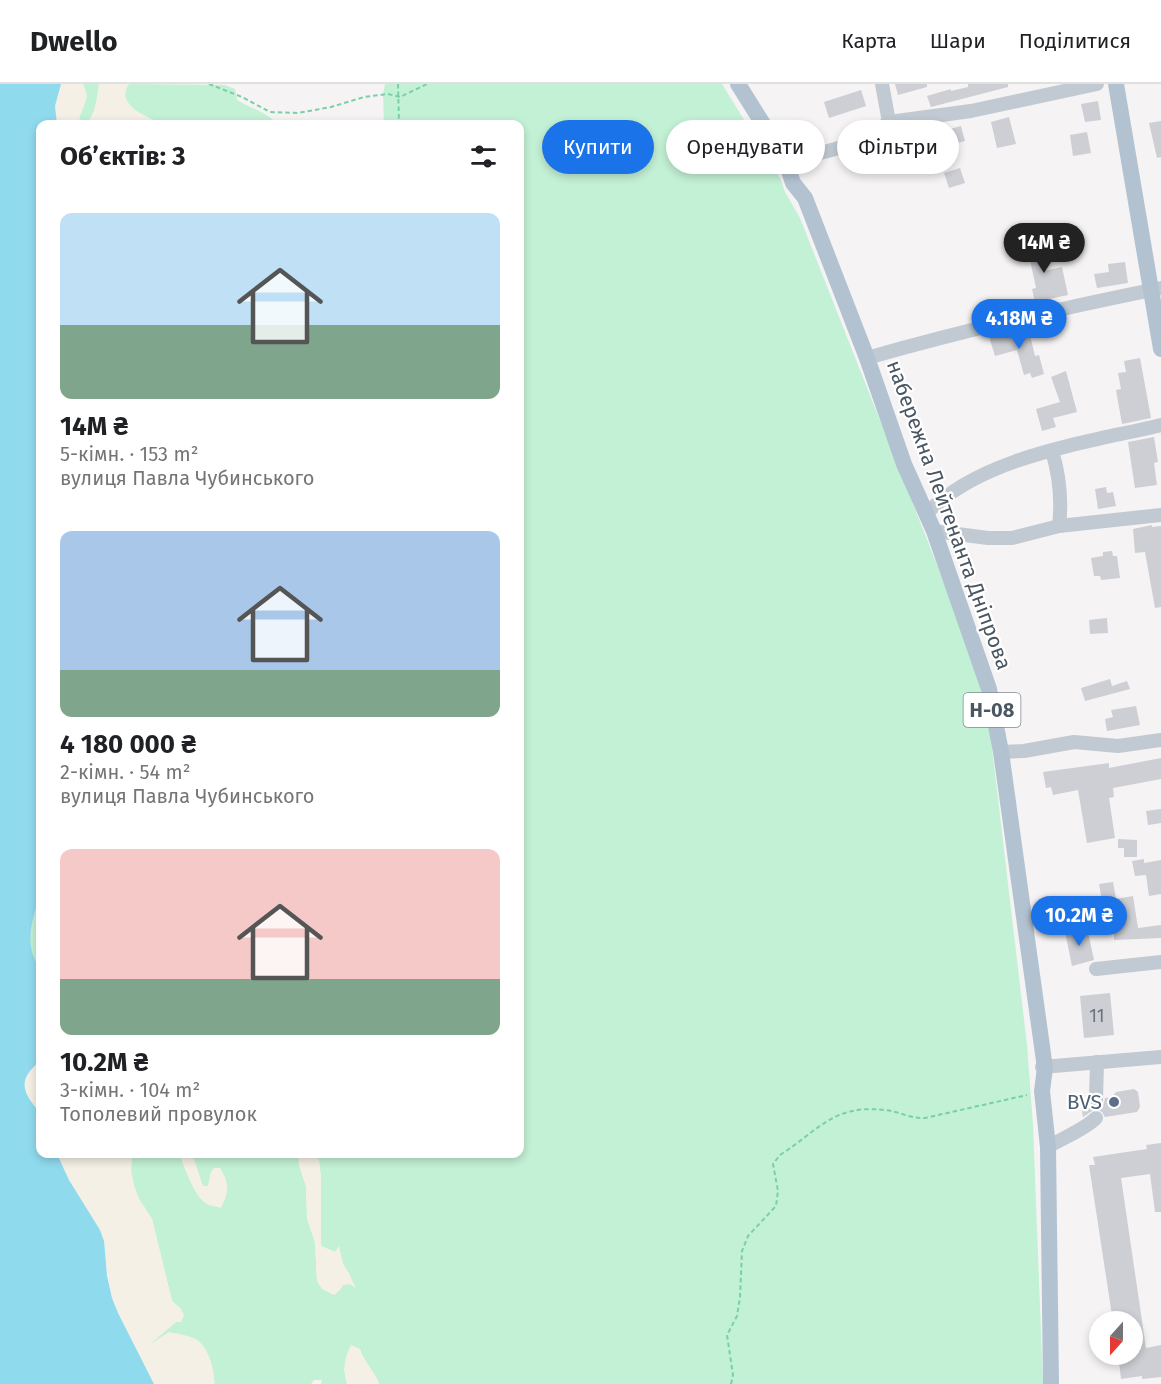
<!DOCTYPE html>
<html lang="uk">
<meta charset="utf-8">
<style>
body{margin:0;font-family:"Fira Sans",sans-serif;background:#f2f2f2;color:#202124;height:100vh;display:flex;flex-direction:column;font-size:22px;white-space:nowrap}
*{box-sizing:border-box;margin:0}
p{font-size:20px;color:#757577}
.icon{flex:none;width:33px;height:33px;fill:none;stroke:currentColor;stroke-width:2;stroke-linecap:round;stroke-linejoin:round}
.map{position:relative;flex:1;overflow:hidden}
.panel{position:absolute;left:36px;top:36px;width:488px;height:1038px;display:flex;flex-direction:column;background:#fff;border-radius:12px;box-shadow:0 3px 9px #0003}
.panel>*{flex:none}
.banner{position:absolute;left:542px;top:36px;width:530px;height:54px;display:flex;gap:12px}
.needle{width:39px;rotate:201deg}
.fabs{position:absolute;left:1089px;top:1227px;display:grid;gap:12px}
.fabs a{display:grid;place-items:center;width:54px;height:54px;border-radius:50%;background:#fff;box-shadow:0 3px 9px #0003;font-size:30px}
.price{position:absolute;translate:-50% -51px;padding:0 14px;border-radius:21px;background:#1a73e8;color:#fff;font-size:20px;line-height:39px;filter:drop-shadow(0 2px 3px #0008)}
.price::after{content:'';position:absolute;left:50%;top:36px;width:18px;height:14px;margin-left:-9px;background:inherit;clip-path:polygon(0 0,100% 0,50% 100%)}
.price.active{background:#222;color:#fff}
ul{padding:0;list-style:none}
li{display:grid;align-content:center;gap:12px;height:318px;padding:0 24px}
li span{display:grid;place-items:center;height:186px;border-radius:12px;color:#555}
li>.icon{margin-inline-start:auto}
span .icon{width:108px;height:108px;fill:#fffc;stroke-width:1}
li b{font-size:26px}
h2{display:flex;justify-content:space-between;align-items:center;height:72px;padding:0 24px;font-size:26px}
.pill{padding:0 21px;border-radius:27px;background:#fff;box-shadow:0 3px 9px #0003;font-size:21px;line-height:54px}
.pill.active{background:#1a73e8;color:#fff}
header{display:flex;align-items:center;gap:36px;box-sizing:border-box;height:84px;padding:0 30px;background:#fff;border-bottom:2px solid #e0e0e0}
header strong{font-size:28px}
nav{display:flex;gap:33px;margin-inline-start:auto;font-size:21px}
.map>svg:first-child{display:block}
</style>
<header>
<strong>Dwello</strong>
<nav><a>Карта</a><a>Шари</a><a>Поділитися</a></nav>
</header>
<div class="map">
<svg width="1161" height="1300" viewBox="0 0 1161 1300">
<rect width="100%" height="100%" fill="#f5f3f3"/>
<!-- green -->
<g fill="#c3f1d5">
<path d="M83,0H99C97,14 96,29 87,39H83L79,34L87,12Z"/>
<path d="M129,0L225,1L235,5L237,16C250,24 269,29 276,40H162C148,34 113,20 129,0Z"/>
<path d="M385,0H722L781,96L785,108L800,134L956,529L982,603L990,647L1027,961L1033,1041L1043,1300H379C375,1287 364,1279 360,1265L344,1284L347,1300H321L322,1296H314L311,1300H214L215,1297L139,1269L176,1238L181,1225L172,1217L152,1135L139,1115L134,1102L131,1087L132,1070H180L185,1085L221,1124L211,1088L208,1102H203L187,1070H306L299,1072V1081L306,1102L307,1135L315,1158L317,1197L339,1207L343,1201L350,1200L354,1203L350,1191L343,1180L339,1163L335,1168L321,1162V1094L319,1076L309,1070H519V40H384L383,10Z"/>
<path d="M40,811V885C22,857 32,841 40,811Z"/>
</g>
<!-- sand -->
<g fill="#f5f0e5">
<path d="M61,0H83C90,12 84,22 79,34L83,39H87C96,29 97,13 99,0H129C113,21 153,38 169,40H57L55,22Z"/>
<path d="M40,976V1029C30,1016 17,1003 30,987C33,983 37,980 40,976Z"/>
<path d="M57,1070H132L131,1087L134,1102L139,1115L152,1135L172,1217L181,1225L184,1231L181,1238H176L149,1261L169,1248C178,1250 189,1251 197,1256C209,1264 215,1287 214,1300H154L118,1229L112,1214L100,1146L69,1096Z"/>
<path d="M180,1070H187L189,1074L194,1075L203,1102H208L211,1088L214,1084H220C230,1100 229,1108 221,1124C216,1122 207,1122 203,1117C193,1108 184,1083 180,1070Z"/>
<polygon points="309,1070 319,1076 321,1094 321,1162 335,1168 339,1162 343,1180 356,1204 350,1200 343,1201 339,1207 334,1211 322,1205 317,1197 315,1158 307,1135 306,1102 299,1081 298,1072"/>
<path d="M351,1261L360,1265C364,1279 375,1287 379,1300H347C343,1285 344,1274 351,1261Z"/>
</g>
<!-- water -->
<path fill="#90daee" d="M0,0H61L55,22L57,40H40V811C32,839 23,859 40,885V976C37,980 33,983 30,987C17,1003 30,1016 40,1029V1070H57L69,1096L100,1146L104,1157L107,1192L112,1214L118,1229L154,1300H0Z"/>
<!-- building -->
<g fill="#cdcfd5">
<polygon points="895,0 927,0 927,3 898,11"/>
<polygon points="968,0 1008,0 1008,3 931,23 927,12 951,5 951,7 968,3"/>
<polygon points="861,6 866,22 829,34 824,18"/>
<polygon points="1098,17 1101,36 1085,38 1081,20"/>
<polygon points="1009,33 1016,60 997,64 991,38"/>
<polygon points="1161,37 1161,73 1157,74 1149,39"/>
<polygon points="961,42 965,57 939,64 935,49"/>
<polygon points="1087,48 1091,69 1073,72 1070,51"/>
<polygon points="960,84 965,99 949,104 944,89"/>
<polygon points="1044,156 1046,164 1040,165 1044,187 1062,183 1068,211 1035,218 1032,205 1036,204 1030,176 1026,177 1022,160"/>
<polygon points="1125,178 1128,199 1097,204 1094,190 1109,188 1108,180"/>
<polygon points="1028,243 1035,272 1039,271 1044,290 1032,294 1030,289 1024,291 1017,266 995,272 990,256 990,253"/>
<polygon points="1140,274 1151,334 1122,340 1116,306 1121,305 1118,289 1126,288 1124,277"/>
<polygon points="1066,287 1077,328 1053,334 1056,343 1042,347 1036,325 1060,318 1051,293"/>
<polygon points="1154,353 1158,378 1154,379 1157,401 1135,404 1128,358"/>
<polygon points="1106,403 1107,409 1113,408 1116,422 1098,425 1095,405"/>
<polygon points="1152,441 1152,443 1161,442 1161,523 1155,524 1145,468 1135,469 1133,445"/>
<polygon points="1112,467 1113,472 1117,472 1120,494 1101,496 1100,492 1094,492 1091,474 1103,472 1103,468"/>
<polygon points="1107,534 1108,549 1090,550 1089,536"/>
<polygon points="1110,595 1112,602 1127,597 1130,605 1085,617 1081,604"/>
<polygon points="1136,622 1140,641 1107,647 1105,635 1113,633 1111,626"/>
<polygon points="1161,674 1161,695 1113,704 1114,713 1109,714 1115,754 1087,759 1078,706 1053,711 1051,703 1046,704 1043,688 1109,679 1109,684"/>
<polygon points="1161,725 1161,739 1148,741 1146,727"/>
<polygon points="1118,755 1137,756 1137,773 1124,773 1124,764 1118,764"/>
<polygon points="1144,775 1144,779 1161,776 1161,810 1149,812 1146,791 1135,792 1132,777"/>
<polygon points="1113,798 1116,815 1133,812 1138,844 1161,841 1161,854 1114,856 1114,831 1105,833 1099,800"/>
<polygon points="1087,844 1094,876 1072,882 1065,848"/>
<polygon points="1110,909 1114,951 1084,954 1080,912"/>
<polygon points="1134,1005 1138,1008 1140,1023 1137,1028 1105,1033 1102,1028 1095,1025 1083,1033 1081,1021 1084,1017 1087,1016 1092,1023 1100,1023 1104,1019 1105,1014 1112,1013 1116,1008"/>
<polygon points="1161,1059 1161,1128 1155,1128 1150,1090 1121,1094 1146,1264 1161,1261 1161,1293 1142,1295 1142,1292 1121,1295 1118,1270 1132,1270 1132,1238 1113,1238 1089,1081 1095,1081 1093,1073 1147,1065 1146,1061"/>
</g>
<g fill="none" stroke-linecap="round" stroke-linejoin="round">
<!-- path -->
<g stroke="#7ad0a6" stroke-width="2" stroke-dasharray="4.5 3" stroke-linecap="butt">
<polyline points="209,0 242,13 270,28 298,29 331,23 364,13 388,10 400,13 427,0"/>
<polyline points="398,0 399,40"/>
<path d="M731,1300L733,1291L727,1251L737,1232L740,1213L742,1167L748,1152L776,1122L778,1107L773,1080L780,1071C818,1047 833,1020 884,1026C899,1027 910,1035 925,1034L1027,1011"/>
</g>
<!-- minor -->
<g stroke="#c1cad2" stroke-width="14">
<polyline points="882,0 889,38"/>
<path d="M785,75C823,70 858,62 889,38L971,27L1097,0"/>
<path d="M867,274C964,246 1062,224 1161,204"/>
<path d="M1052,367C1060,393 1062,416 1059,442"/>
<path d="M927,429C983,372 1086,359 1161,341"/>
<polyline points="934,447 988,454 1012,454 1059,442 1161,431"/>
<polyline points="1001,668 1024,667 1074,658 1118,662 1161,656"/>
<polyline points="1096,885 1161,878"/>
<polyline points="1045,984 1042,983 1161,973"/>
<polyline points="1096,1015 1097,978"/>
<path d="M1048,1063C1061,1055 1087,1044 1096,1034"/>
</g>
<!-- major -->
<g stroke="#b3c2d1" stroke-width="16">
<polyline points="738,0 785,75 793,99 805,114 867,274 904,380 934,447 989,605 1001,668 1045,984 1042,1007 1048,1063 1051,1300"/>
<polyline points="1116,0 1161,265"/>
</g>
</g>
<!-- markers -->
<circle fill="#5c6f8a" stroke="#fff" stroke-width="2" cx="1114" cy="1018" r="6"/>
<g text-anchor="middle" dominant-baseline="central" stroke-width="4.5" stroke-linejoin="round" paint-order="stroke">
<!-- number labels -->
<g font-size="18" fill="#6b747e">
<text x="1097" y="932">11</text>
</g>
<!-- shield labels -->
<rect fill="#fff" stroke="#808990" stroke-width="1.5" x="963.5" y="609" width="57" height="34" rx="4.5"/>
<g font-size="20" font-weight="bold" fill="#4a5661">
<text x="992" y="626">Н-08</text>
</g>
<!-- street labels -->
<g font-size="21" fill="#4a5661" stroke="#fff">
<text transform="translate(949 431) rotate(70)">набережна Лейтенанта Дніпрова</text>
</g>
<!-- service labels -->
<g font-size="21" fill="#4e5e75" stroke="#fff" text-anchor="end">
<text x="1102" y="1018">BVS</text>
</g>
</g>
</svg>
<div class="fabs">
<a><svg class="needle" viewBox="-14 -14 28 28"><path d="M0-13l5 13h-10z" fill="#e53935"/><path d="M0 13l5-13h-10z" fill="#757577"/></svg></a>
</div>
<b class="price active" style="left:1044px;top:190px">14M ₴</b>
<b class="price" style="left:1019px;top:266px">4.18M ₴</b>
<b class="price" style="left:1079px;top:863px">10.2M ₴</b>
<div class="banner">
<a class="pill active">Купити</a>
<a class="pill">Орендувати</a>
<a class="pill">Фільтри</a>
</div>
<section class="panel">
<h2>Об’єктів: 3<svg class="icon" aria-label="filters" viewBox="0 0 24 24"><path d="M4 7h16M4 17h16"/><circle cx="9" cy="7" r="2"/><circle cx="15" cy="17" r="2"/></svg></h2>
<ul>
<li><span style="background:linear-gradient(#bfe0f5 60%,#7fa58c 0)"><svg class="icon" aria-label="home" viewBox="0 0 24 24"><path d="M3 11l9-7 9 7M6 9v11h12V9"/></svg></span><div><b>14M ₴</b><p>5-кімн. · 153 m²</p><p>вулиця Павла Чубинського</p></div></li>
<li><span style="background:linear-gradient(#a9c7e8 75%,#7fa58c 0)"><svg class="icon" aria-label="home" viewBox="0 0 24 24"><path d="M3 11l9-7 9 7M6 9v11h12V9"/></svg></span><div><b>4 180 000 ₴</b><p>2-кімн. · 54 m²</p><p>вулиця Павла Чубинського</p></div></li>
<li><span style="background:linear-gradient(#f6c9c9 70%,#7fa58c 0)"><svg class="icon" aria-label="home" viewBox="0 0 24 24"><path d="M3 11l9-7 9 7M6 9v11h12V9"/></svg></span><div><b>10.2M ₴</b><p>3-кімн. · 104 m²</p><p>Тополевий провулок</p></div></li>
</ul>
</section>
</div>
